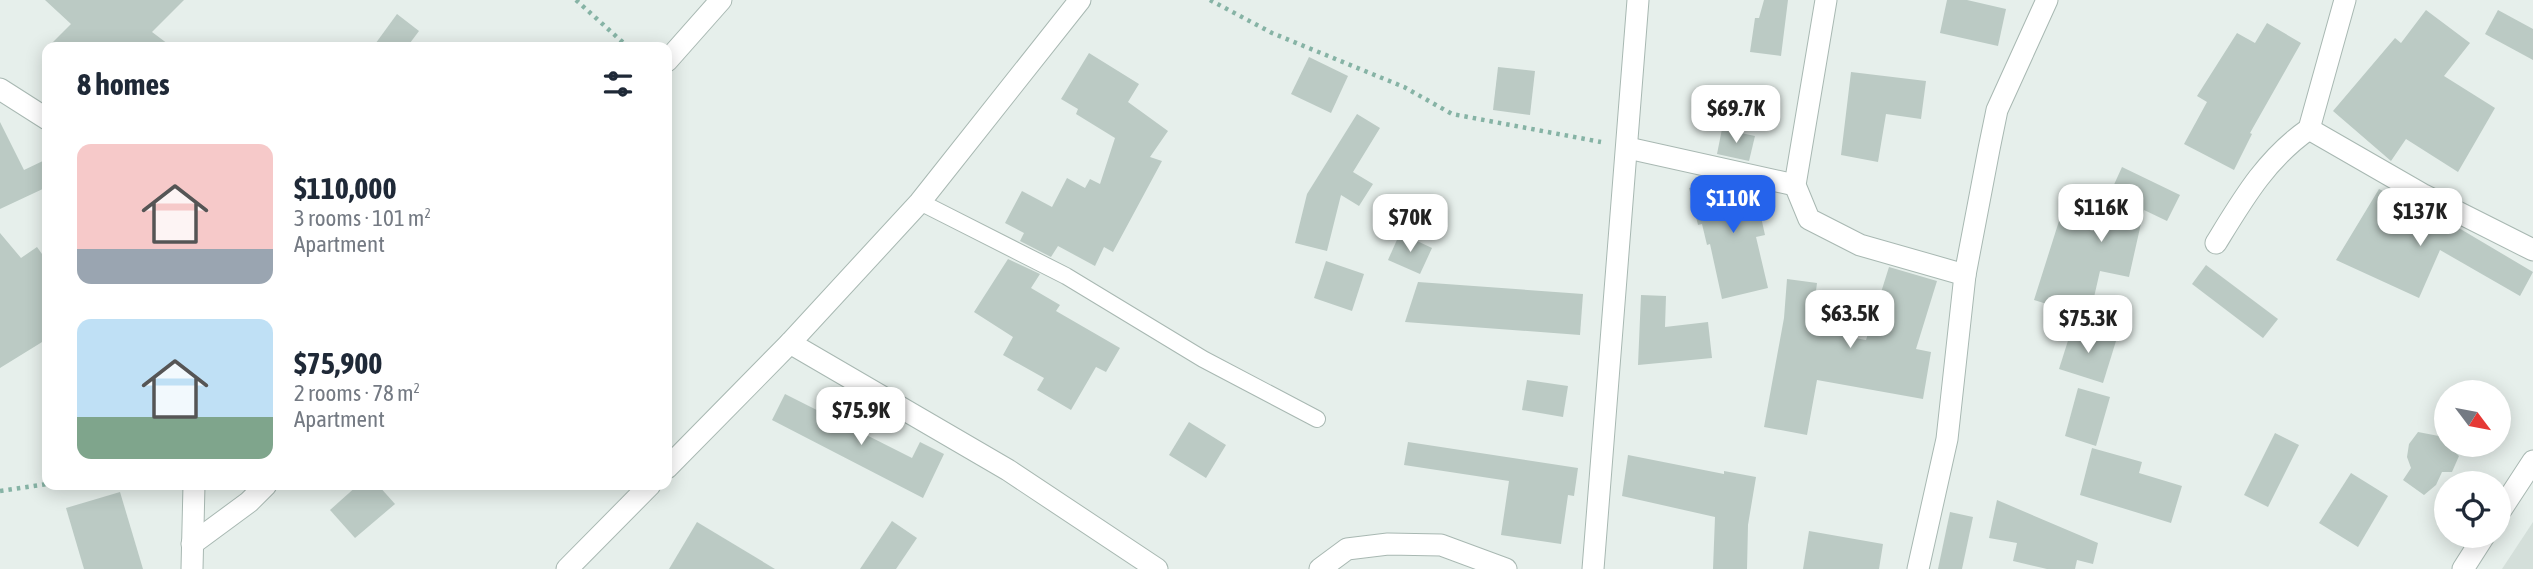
<!DOCTYPE html>
<meta charset="utf-8">
<style>
body{margin:0;font-family:"Asap Condensed",sans-serif;background:#f6f6f7;color:#1f2937;height:100vh;display:flex;flex-direction:column;font-size:26px;white-space:nowrap}
*{box-sizing:border-box;margin:0}
p{font-size:23px;color:#747a83}
.icon{flex:none;width:38px;height:38px;fill:none;stroke:currentColor;stroke-width:2;stroke-linecap:round;stroke-linejoin:round}
.map{position:relative;flex:1;overflow:hidden}
.details{position:absolute;left:42px;top:42px;width:630px;height:448px;display:flex;flex-direction:column;background:#fff;border-radius:14px;box-shadow:0 4px 18px #0003}
.details>*{flex:none}
.needle{width:46px;rotate:122deg}
.tools{position:absolute;left:2434px;top:380px;display:grid;gap:14px}
.tools a{display:grid;place-items:center;width:77px;height:77px;border-radius:50%;background:#fff;box-shadow:0 4px 18px #0003;font-size:35px}
.price{position:absolute;translate:-50% -60px;padding:0 16px;border-radius:14px;background:#fff;color:#222;font-size:23px;line-height:46px;filter:drop-shadow(0 2px 4px #0008)}
.price::after{content:'';position:absolute;left:50%;top:42px;width:21px;height:16px;margin-left:-10px;background:inherit;clip-path:polygon(0 0,100% 0,50% 100%)}
.price.selected{background:#2563eb;color:#fff}
ul{padding:0;list-style:none}
li{display:flex;align-items:center;gap:21px;height:175px;padding:0 35px}
li span{display:grid;place-items:center;flex:none;width:196px;height:140px;border-radius:14px;color:#555}
li>.icon{margin-inline-start:auto}
span .icon{width:84px;height:84px;fill:#fffc;stroke-width:1}
li b{font-size:30px}
h2{display:flex;justify-content:space-between;align-items:center;height:84px;padding:0 35px;font-size:30px}
.map>svg:first-child{display:block}
</style>
<div class="map">
<svg width="2533" height="569" viewBox="0 0 2533 569">
<rect width="100%" height="100%" fill="#e6efeb"/>
<!-- built -->
<polygon fill="#d4dfda" points="2533,522 2533,569 2502,569"/>
<!-- building -->
<g fill="#bbcac4">
<polygon points="45,0 184,0 152,32 172,47 48,47 71,24"/>
<polygon points="1764,0 1788,0 1781,56 1750,52 1755,18 1759,18"/>
<polygon points="1947,0 1967,0 2006,9 1998,46 1940,33"/>
<polygon points="2426,10 2470,43 2444,76 2495,108 2458,172 2406,139 2391,161 2333,111 2395,38 2401,43"/>
<polygon points="2498,10 2533,29 2533,60 2485,34"/>
<polygon points="397,14 419,31 407,47 373,47"/>
<polygon points="2267,23 2301,43 2250,133 2252,134 2234,170 2184,144 2207,102 2197,96 2237,33 2255,43"/>
<polygon points="1089,53 1139,84 1128,102 1168,131 1150,157 1162,161 1113,252 1104,247 1095,266 1058,246 1051,257 1020,241 1024,233 1005,223 1022,191 1052,207 1067,178 1085,188 1090,179 1100,184 1115,138 1076,114 1078,109 1061,99"/>
<polygon points="1309,57 1348,76 1331,113 1291,94"/>
<polygon points="1498,67 1535,71 1530,115 1493,110"/>
<polygon points="1851,72 1926,81 1921,119 1886,114 1878,162 1841,155"/>
<polygon points="1357,114 1380,128 1353,172 1373,184 1359,206 1341,195 1327,251 1295,243 1307,194"/>
<polygon points="0,122 24,170 47,159 47,187 0,209"/>
<polygon points="1722,129 1755,136 1749,161 1717,154"/>
<polygon points="2122,167 2180,195 2167,221 2144,210 2129,277 2100,271 2089,319 2062,312 2063,309 2034,300 2059,221 2093,231"/>
<polygon points="1712,180 1743,187 1740,197 1767,192 1772,215 1761,217 1765,235 1756,237 1768,288 1722,299 1710,244 1707,245 1702,224 1698,225 1689,188 1711,183"/>
<polygon points="2379,189 2452,224 2533,272 2520,296 2440,250 2419,298 2336,260"/>
<polygon points="0,233 21,258 37,247 47,261 47,339 0,368"/>
<polygon points="1400,233 1432,248 1420,274 1388,260"/>
<polygon points="1008,259 1040,274 1031,288 1060,305 1056,311 1120,348 1106,372 1096,367 1071,410 1037,390 1044,378 1003,355 1013,337 974,312"/>
<polygon points="1326,261 1364,274 1352,311 1314,298"/>
<polygon points="2206,265 2278,319 2263,338 2192,284"/>
<polygon points="1889,267 1937,281 1916,349 1931,352 1923,399 1817,380 1807,435 1764,427 1784,318 1787,279 1817,283 1811,330 1866,340"/>
<polygon points="1418,282 1583,294 1580,335 1405,322"/>
<polygon points="1641,295 1666,296 1665,327 1708,322 1712,358 1638,365"/>
<polygon points="2072,328 2116,341 2103,383 2059,369"/>
<polygon points="1527,380 1568,386 1563,417 1522,410"/>
<polygon points="2078,388 2110,397 2096,446 2065,436"/>
<polygon points="785,394 912,458 920,442 944,454 923,498 772,420"/>
<polygon points="1189,422 1226,445 1206,478 1169,455"/>
<polygon points="2418,432 2444,437 2446,444 2459,456 2452,472 2442,472 2436,485 2424,495 2403,480 2411,468 2407,457 2409,444"/>
<polygon points="2275,433 2299,445 2268,507 2244,495"/>
<polygon points="1408,442 1578,468 1574,496 1568,495 1561,544 1501,535 1509,481 1404,465"/>
<polygon points="2092,448 2142,462 2139,473 2182,486 2171,523 2080,495"/>
<polygon points="1628,455 1724,474 1724,471 1756,477 1748,525 1747,569 1713,569 1715,517 1622,496"/>
<polygon points="2351,473 2388,496 2358,547 2319,523"/>
<polygon points="358,485 378,485 395,504 355,538 330,510"/>
<polygon points="120,492 143,569 84,569 66,508"/>
<polygon points="1997,500 2098,543 2093,564 2077,560 2075,569 2047,569 2013,561 2017,543 1989,538"/>
<polygon points="1950,512 1973,517 1962,569 1938,569"/>
<polygon points="892,521 917,538 896,569 860,569"/>
<polygon points="697,522 775,569 669,569"/>
<polygon points="1809,531 1883,544 1879,569 1803,569"/>
</g>
<g fill="none" stroke-linecap="round" stroke-linejoin="round">
<!-- service casing -->
<g stroke="#a8b8b2" stroke-width="18">
<polyline id="service" points="920,202 1066,276 1203,359 1317,419"/>
</g>
<!-- minor casing -->
<g stroke="#a8b8b2" stroke-width="23">
<g id="minor">
<polyline points="1826,0 1795,185 1809,219 1860,245 1965,275"/>
<polyline points="667,61 721,0"/>
<polyline points="0,89 47,119"/>
<polyline points="2309,129 2422,194 2533,250"/>
<polyline points="1628,148 1795,185"/>
<path d="M2216,243C2243,199 2266,159 2309,129L2345,0"/>
<polyline points="790,343 1008,470 1157,569"/>
<polyline points="667,468 790,343 920,202 1080,0"/>
<polyline points="192,544 249,502 266,485"/>
<polyline points="192,569 194,485"/>
<polyline points="567,569 650,485"/>
<polyline points="1320,569 1347,549 1388,544 1441,545 1506,569"/>
<polyline points="1593,569 1638,0"/>
<polyline points="1918,569 1947,439 1965,275 1989,149 1997,110 2047,0"/>
</g>
</g>
<!-- tertiary casing -->
<g stroke="#a8b8b2" stroke-width="23">
<g id="tertiary">
<polyline points="2499,513 2533,461"/>
<polyline points="2463,569 2484,536"/>
</g>
</g>
<!-- path -->
<g stroke="#86b3a5" stroke-width="4.5" stroke-dasharray="3.5 5" stroke-linecap="butt">
<polyline points="576,0 628,47"/>
<polyline points="1210,0 1272,33 1404,87 1452,114 1601,142"/>
<polyline points="0,491 47,484"/>
</g>
<!-- service -->
<use href="#service" stroke="#fff" stroke-width="16"/>
<!-- minor -->
<use href="#minor" stroke="#fff" stroke-width="21"/>
<!-- tertiary -->
<use href="#tertiary" stroke="#fff" stroke-width="21"/>
</g>
</svg>
<div class="tools">
<a><svg class="needle" viewBox="-14 -14 28 28"><path d="M0-13l5 13h-10z" fill="#e53935"/><path d="M0 13l5-13h-10z" fill="#747a83"/></svg></a>
<a><svg class="icon" aria-label="locate" viewBox="0 0 24 24"><circle cx="12" cy="12" r="6"/><path d="M12 2v4M12 18v4M2 12h4M18 12h4"/></svg></a>
</div>
<b class="price" style="left:1736px;top:145px">$69.7K</b>
<b class="price selected" style="left:1733px;top:235px">$110K</b>
<b class="price" style="left:2101px;top:244px">$116K</b>
<b class="price" style="left:2420px;top:248px">$137K</b>
<b class="price" style="left:1410px;top:254px">$70K</b>
<b class="price" style="left:1850px;top:350px">$63.5K</b>
<b class="price" style="left:2088px;top:355px">$75.3K</b>
<b class="price" style="left:861px;top:447px">$75.9K</b>
<section class="details">
<h2>8 homes<svg class="icon" aria-label="filters" viewBox="0 0 24 24"><path d="M4 7h16M4 17h16"/><circle cx="9" cy="7" r="2"/><circle cx="15" cy="17" r="2"/></svg></h2>
<ul>
<li><span style="background:linear-gradient(#f6c9c9 75%,#9aa5b1 0)"><svg class="icon" aria-label="home" viewBox="0 0 24 24"><path d="M3 11l9-7 9 7M6 9v11h12V9"/></svg></span><div><b>$110,000</b><p>3 rooms · 101 m²</p><p>Apartment</p></div></li>
<li><span style="background:linear-gradient(#bfe0f5 70%,#7fa58c 0)"><svg class="icon" aria-label="home" viewBox="0 0 24 24"><path d="M3 11l9-7 9 7M6 9v11h12V9"/></svg></span><div><b>$75,900</b><p>2 rooms · 78 m²</p><p>Apartment</p></div></li>
</ul>
</section>
</div>
